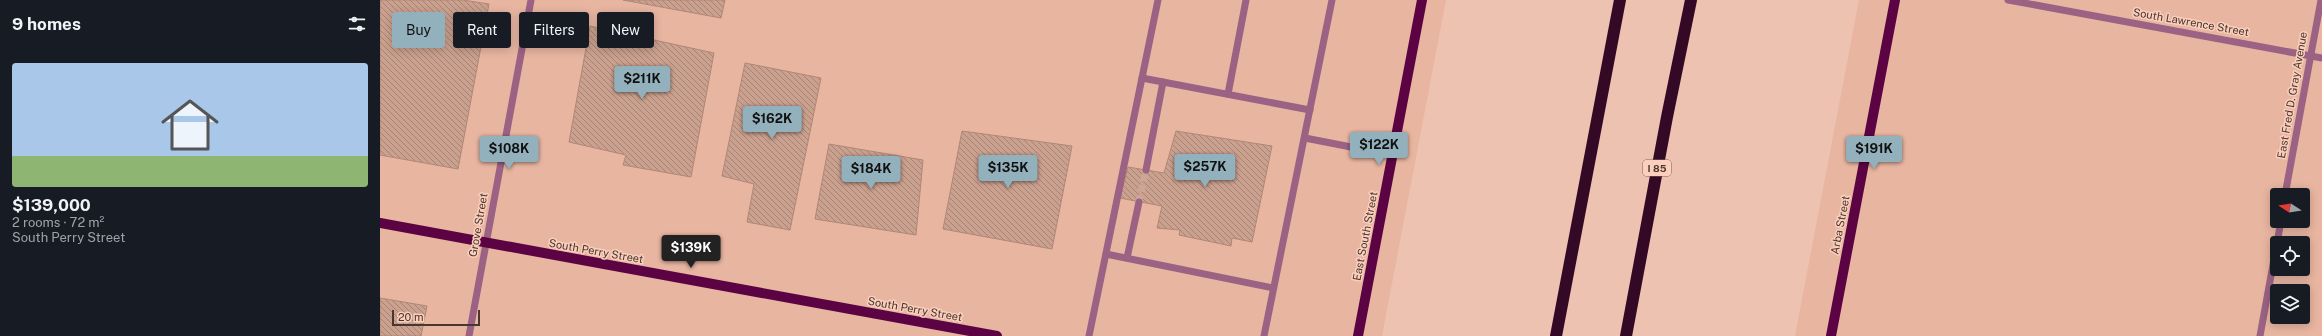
<!DOCTYPE html>
<meta charset="utf-8">
<style>
body{margin:0;font-family:"Public Sans",sans-serif;background:#242831;color:#f1f3f6;height:100vh;display:flex;flex-direction:column;font-size:15px;white-space:nowrap}
*{box-sizing:border-box;margin:0}
p{font-size:13px;color:#9ea1a6}
.icon{flex:none;width:22px;height:22px;fill:none;stroke:currentColor;stroke-width:2;stroke-linecap:round;stroke-linejoin:round}
.map{position:relative;flex:1;overflow:hidden}
.side{display:flex;flex-direction:column;background:#171b24;width:380px}
.side>*{flex:none}
.guide{position:absolute;left:12px;top:12px;width:380px;height:36px;display:flex;gap:8px}
.needle{width:26px;rotate:282deg}
.buttons{position:absolute;left:1890px;top:188px;display:grid;gap:8px}
.buttons a{display:grid;place-items:center;width:40px;height:40px;border-radius:4px;background:#171b24;box-shadow:0 2px 10px #0003;font-size:20px}
.scale{position:absolute;left:12px;bottom:10px;width:88px;box-sizing:border-box;padding-left:4px;border:2px solid #48362f;border-top:0;font-size:11px;line-height:14px;white-space:nowrap;color:#48362f;-webkit-text-stroke:3px #fbcfbc;paint-order:stroke}
.price{position:absolute;translate:-50% -34px;padding:0 9px;border-radius:4px;background:#93b1bc;color:#111;font-size:13px;line-height:26px;filter:drop-shadow(0 1px 2px #0008)}
.price::after{content:'';position:absolute;left:50%;top:24px;width:12px;height:9px;margin-left:-6px;background:inherit;clip-path:polygon(0 0,100% 0,50% 100%)}
.price.selected{background:#222;color:#fff}
ul{padding:0;list-style:none}
li{display:grid;align-content:center;gap:8px;height:212px;padding:0 12px}
li span{display:grid;place-items:center;height:124px;border-radius:4px;color:#555}
li>.icon{margin-inline-start:auto}
span .icon{width:72px;height:72px;fill:#fffc;stroke-width:1}
li b{font-size:17px}
h2{display:flex;justify-content:space-between;align-items:center;height:48px;padding:0 12px;font-size:17px}
.pill{padding:0 14px;border-radius:4px;background:#171b24;box-shadow:0 2px 10px #0003;font-size:14px;line-height:36px}
.pill.selected{background:#93b1bc;color:#111}
main{display:flex;flex:1;min-height:0}
.map>svg:first-child{display:block}
</style>
<main>
<section class="side">
<h2>9 homes<svg class="icon" aria-label="filters" viewBox="0 0 24 24"><path d="M4 7h16M4 17h16"/><circle cx="9" cy="7" r="2"/><circle cx="15" cy="17" r="2"/></svg></h2>
<ul>
<li><span style="background:linear-gradient(#a9c7e8 75%,#8fb573 0)"><svg class="icon" aria-label="home" viewBox="0 0 24 24"><path d="M3 11l9-7 9 7M6 9v11h12V9"/></svg></span><div><b>$139,000</b><p>2 rooms · 72 m²</p><p>South Perry Street</p></div></li>
</ul>
</section>
<div class="map">
<svg width="1942" height="336" viewBox="0 0 1942 336">
<defs>
<pattern id="building-back-hatch" width="6" height="6" patternUnits="userSpaceOnUse"><rect width="6" height="6" fill="#caa08e"/><path d="M-1 5l2 2M0 0l6 6M5-1l2 2" fill="none" stroke="#a68374"/></pattern>
</defs>
<rect width="100%" height="100%" fill="#edc2b0"/>
<!-- built -->
<g fill="#e8b5a1" fill-rule="evenodd">
<polygon points="0,0 1066,0 1002,336 0,336"/>
<path d="M1479,0H1942V336H1415ZM1897,195H1923V221H1897ZM1897,243H1923V269H1897ZM1897,291H1923V317H1897Z"/>
</g>
<!-- building -->
<g fill="url(#building-back-hatch)" stroke="#b08776">
<polygon points="0,0 83,0 109,4 78,169 0,155"/>
<polygon points="243,0 345,0 341,18"/>
<polygon points="210,26 334,53 311,177 243,165 246,155 189,142"/>
<polygon points="365,63 441,78 410,230 367,222 374,184 342,176"/>
<polygon points="582,131 692,146 672,249 563,229"/>
<polygon points="796,131 892,146 872,242 852,238 851,246 799,235 800,230 777,228 782,206 740,198 748,167 784,173"/>
<polygon points="449,144 543,160 536,235 435,219"/>
<polygon points="0,298 47,306 41,336 0,336"/>
</g>
<g fill="none" stroke-linecap="round" stroke-linejoin="round">
<!-- minor-tunnel -->
<polyline stroke="#cca696" stroke-width="7" stroke-dasharray="7 3.5" stroke-linecap="butt" points="759,202 766,170"/>
<!-- minor -->
<g stroke="#9b6284" stroke-width="7">
<polyline points="1628,0 1942,58"/>
<polyline points="762,78 930,110"/>
<polyline points="848,94 866,0"/>
<polyline points="925,138 1012,155"/>
<polyline points="766,170 783,82"/>
<polyline points="1905,195 1941,0"/>
<polyline points="726,254 893,288"/>
<polyline points="747,258 759,202"/>
<polyline points="89,336 151,0"/>
<polyline points="709,336 778,0"/>
<polyline points="884,336 952,0"/>
<polyline points="1880,336 1901,221"/>
</g>
<!-- major -->
<g stroke="#5c0443" stroke-width="10">
<polyline points="0,223 617,336"/>
<polyline points="978,336 1042,0"/>
<polyline points="1451,336 1515,0"/>
</g>
<!-- highway -->
<g stroke="#340925" stroke-width="12">
<polyline points="1176,336 1240,0"/>
<polyline points="1246,336 1287,117 1311,0"/>
</g>
</g>
<g text-anchor="middle" dominant-baseline="central" stroke-width="3" stroke-linejoin="round" paint-order="stroke">
<!-- shield labels -->
<rect fill="#fbcfbc" stroke="#7e6459" stroke-width="1" x="1263" y="160" width="28" height="16" rx="3"/>
<g font-size="10" font-weight="bold" fill="#48362f">
<text x="1277" y="168">I 85</text>
</g>
<!-- street labels -->
<g font-size="11" fill="#48362f" stroke="#fbcfbc">
<text transform="translate(1811 22) rotate(10)">South Lawrence Street</text>
<text transform="translate(1912 95) rotate(-80)">East Fred D. Gray Avenue</text>
<text transform="translate(98 225) rotate(-80)">Grove Street</text>
<text transform="translate(1460 225) rotate(-79)">Arba Street</text>
<text transform="translate(985 236) rotate(-79)">East South Street</text>
<text transform="translate(216 251) rotate(10)">South Perry Street</text>
<text transform="translate(535 309) rotate(10)">South Perry Street</text>
</g>
</g>
</svg>
<div class="buttons">
<a><svg class="needle" viewBox="-14 -14 28 28"><path d="M0-13l5 13h-10z" fill="#e53935"/><path d="M0 13l5-13h-10z" fill="#9ea1a6"/></svg></a>
<a><svg class="icon" aria-label="locate" viewBox="0 0 24 24"><circle cx="12" cy="12" r="6"/><path d="M12 2v4M12 18v4M2 12h4M18 12h4"/></svg></a>
<a><svg class="icon" aria-label="layers" viewBox="0 0 24 24"><path d="M12 4l9 5-9 5-9-5zM3 14l9 5 9-5"/></svg></a>
</div>
<div class="scale">20 m</div>
<b class="price" style="left:262px;top:100px">$211K</b>
<b class="price" style="left:392px;top:140px">$162K</b>
<b class="price" style="left:999px;top:166px">$122K</b>
<b class="price" style="left:129px;top:170px">$108K</b>
<b class="price" style="left:1494px;top:170px">$191K</b>
<b class="price" style="left:825px;top:188px">$257K</b>
<b class="price" style="left:628px;top:189px">$135K</b>
<b class="price" style="left:491px;top:190px">$184K</b>
<b class="price selected" style="left:311px;top:269px">$139K</b>
<div class="guide">
<a class="pill selected">Buy</a>
<a class="pill">Rent</a>
<a class="pill">Filters</a>
<a class="pill">New</a>
</div>
</div>
</main>
